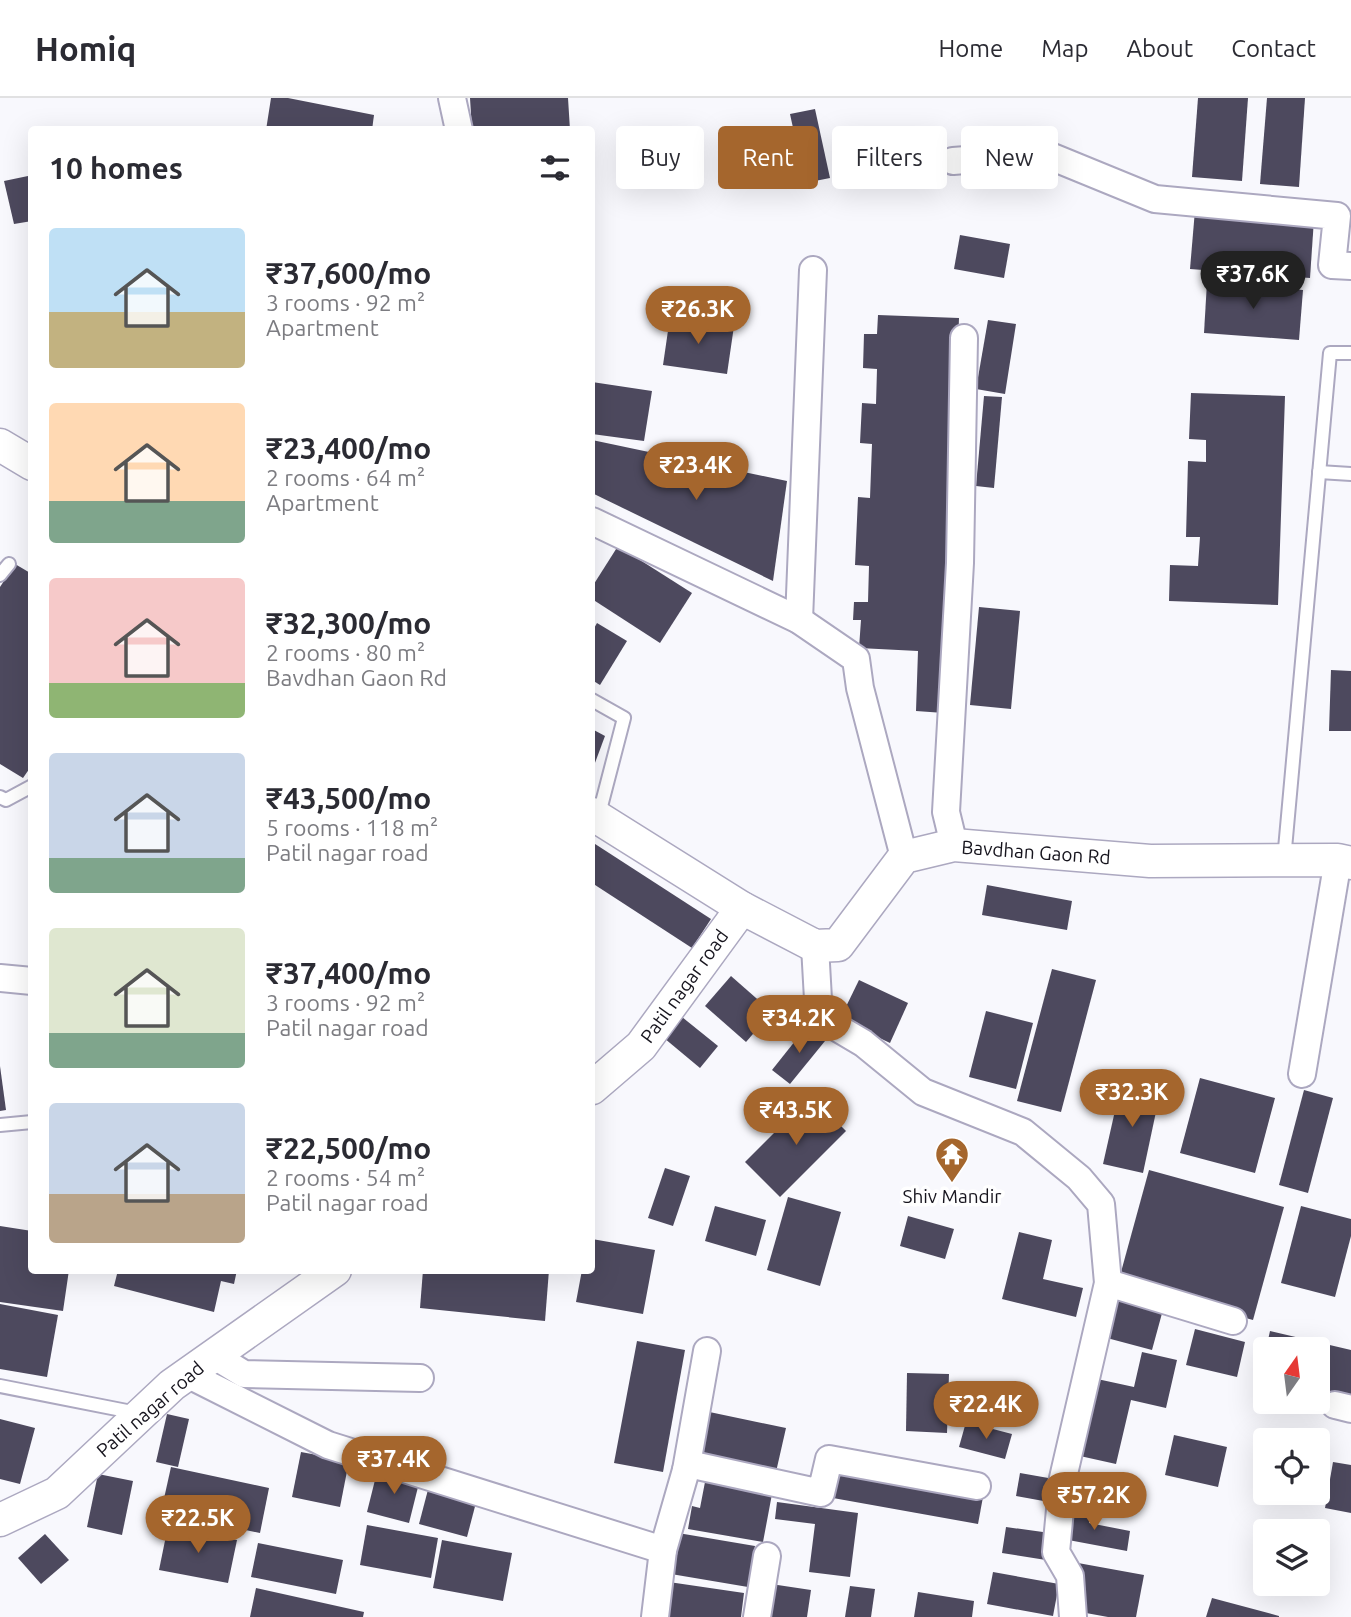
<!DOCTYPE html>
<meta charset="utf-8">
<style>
body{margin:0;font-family:Ubuntu,sans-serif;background:#f2f2f3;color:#2b2b33;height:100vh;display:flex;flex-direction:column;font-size:26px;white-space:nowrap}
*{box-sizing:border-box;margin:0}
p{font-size:23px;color:#7c7c81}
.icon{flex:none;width:38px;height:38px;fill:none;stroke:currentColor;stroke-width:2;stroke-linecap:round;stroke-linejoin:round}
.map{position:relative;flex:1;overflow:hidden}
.side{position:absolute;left:28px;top:28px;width:567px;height:1148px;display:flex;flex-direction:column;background:#fff;border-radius:7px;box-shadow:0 7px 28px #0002}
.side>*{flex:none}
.hud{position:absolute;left:616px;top:28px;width:630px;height:63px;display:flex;gap:14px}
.needle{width:46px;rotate:14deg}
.tools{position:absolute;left:1253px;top:1239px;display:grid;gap:14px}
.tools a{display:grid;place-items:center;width:77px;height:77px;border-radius:7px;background:#fff;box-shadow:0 7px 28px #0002;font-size:35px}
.price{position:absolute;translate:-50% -60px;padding:0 16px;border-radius:24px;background:#a5662d;color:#fff;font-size:23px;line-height:46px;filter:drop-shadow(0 2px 4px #0008)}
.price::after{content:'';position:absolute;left:50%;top:42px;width:21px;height:16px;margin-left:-10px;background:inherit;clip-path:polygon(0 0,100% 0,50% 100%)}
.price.on{background:#222;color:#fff}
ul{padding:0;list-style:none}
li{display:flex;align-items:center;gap:21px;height:175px;padding:0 21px}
li span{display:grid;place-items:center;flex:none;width:196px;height:140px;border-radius:7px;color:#555}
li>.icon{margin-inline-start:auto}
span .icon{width:84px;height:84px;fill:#fffc;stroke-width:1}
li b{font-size:30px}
h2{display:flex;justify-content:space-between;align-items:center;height:84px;padding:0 21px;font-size:30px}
.pill{padding:0 24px;border-radius:7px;background:#fff;box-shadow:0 7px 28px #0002;font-size:24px;line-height:63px}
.pill.on{background:#a5662d;color:#fff}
header{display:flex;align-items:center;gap:42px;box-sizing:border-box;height:98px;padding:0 35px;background:#fff;border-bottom:2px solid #e1e1e2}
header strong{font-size:33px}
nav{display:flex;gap:38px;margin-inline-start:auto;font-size:24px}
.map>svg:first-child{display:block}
</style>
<header>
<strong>Homiq</strong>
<nav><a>Home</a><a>Map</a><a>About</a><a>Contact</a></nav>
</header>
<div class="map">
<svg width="1351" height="1519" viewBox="0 0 1351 1519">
<rect width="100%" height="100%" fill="#f8f8fd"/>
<!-- building -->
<g fill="#4d495e">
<polygon points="271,0 288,0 374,17 372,32 266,32"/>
<polygon points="470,0 568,0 570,32 472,32"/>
<polygon points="1198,0 1248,0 1242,83 1192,79"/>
<polygon points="1267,0 1305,0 1299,89 1260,86"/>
<polygon points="815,11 830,80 805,85 790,16"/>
<polygon points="28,78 32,123 14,126 4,83"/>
<polygon points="1195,112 1314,121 1310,180 1190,171"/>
<polygon points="960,137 1010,146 1004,180 954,171"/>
<polygon points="1207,184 1303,192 1299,242 1204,235"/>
<polygon points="878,217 959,220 944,615 916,613 918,553 859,550 861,522 853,522 854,504 868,504 869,468 855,467 858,399 870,400 872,346 860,345 862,305 876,306 877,271 863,270 864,236 877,236"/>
<polygon points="670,219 734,228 727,276 663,267"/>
<polygon points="988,222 1016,226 1005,296 976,291"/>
<polygon points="592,284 652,293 644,343 592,336"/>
<polygon points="1191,295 1285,298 1278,507 1169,503 1170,467 1198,468 1200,439 1186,439 1188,363 1206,364 1206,342 1189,341"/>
<polygon points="984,298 1002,299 994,390 976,388"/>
<polygon points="592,342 787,383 773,483 592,395"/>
<polygon points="618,448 692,495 660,545 592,501 592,489"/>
<polygon points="15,466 32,476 32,667 23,680 0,666 0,489"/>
<polygon points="979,509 1020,513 1011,611 970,607"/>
<polygon points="597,525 627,543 600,587 592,582 592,534"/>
<polygon points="1331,572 1351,573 1351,633 1329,633"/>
<polygon points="592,631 605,638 592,673"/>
<polygon points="592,744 711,821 692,850 592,785"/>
<polygon points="987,787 1072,803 1067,832 982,817"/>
<polygon points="1052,871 1096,882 1061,1014 1017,1003"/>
<polygon points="731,878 772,914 746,944 705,908"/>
<polygon points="859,882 908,905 890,945 840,921"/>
<polygon points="986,913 1033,925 1016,991 969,979"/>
<polygon points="682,919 718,948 700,970 664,940"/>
<polygon points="807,928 825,943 790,986 772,972"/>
<polygon points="0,968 6,1012 0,1013"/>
<polygon points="1200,980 1275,1000 1255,1075 1180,1055"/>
<polygon points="1121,986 1160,995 1143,1075 1103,1066"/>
<polygon points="1304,992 1333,1000 1308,1095 1279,1087"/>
<polygon points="811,998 846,1033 780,1099 745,1064"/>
<polygon points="665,1070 690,1078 673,1128 648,1120"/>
<polygon points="1149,1072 1284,1109 1253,1222 1118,1185"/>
<polygon points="788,1099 841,1114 820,1188 767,1172"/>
<polygon points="715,1108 766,1122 756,1158 705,1143"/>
<polygon points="1301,1108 1351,1121 1351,1138 1335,1199 1281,1185"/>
<polygon points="908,1118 954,1131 945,1161 900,1148"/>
<polygon points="0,1128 32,1133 32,1172 69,1172 63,1213 0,1204"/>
<polygon points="1019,1134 1052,1142 1043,1181 1083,1190 1076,1219 1002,1201"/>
<polygon points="592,1141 655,1152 643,1216 576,1204 582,1172 592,1172"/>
<polygon points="118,1172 237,1172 234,1186 221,1183 214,1214 114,1188"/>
<polygon points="423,1172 549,1172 545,1223 420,1210"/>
<polygon points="1118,1196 1164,1208 1152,1252 1107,1240"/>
<polygon points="0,1206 58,1217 47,1279 0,1271"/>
<polygon points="1195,1231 1245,1244 1237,1279 1186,1267"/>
<polygon points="1270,1233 1351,1252 1351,1301 1318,1293 1318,1251 1266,1251"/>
<polygon points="637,1243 685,1252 663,1374 614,1365"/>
<polygon points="1142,1254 1177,1262 1166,1310 1131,1302 1116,1366 1071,1356 1088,1279 1134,1289"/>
<polygon points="907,1275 949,1276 947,1335 906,1333"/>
<polygon points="700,1312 786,1330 776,1374 691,1355"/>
<polygon points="167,1316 189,1321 178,1369 156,1364"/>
<polygon points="0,1321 35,1330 20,1386 0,1381"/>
<polygon points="966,1324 1012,1336 1005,1361 959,1349"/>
<polygon points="1174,1337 1227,1349 1218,1389 1165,1377"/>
<polygon points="301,1354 349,1363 340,1409 292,1399"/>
<polygon points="1333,1364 1351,1367 1351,1415 1325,1410"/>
<polygon points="171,1369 269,1390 260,1435 161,1414"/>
<polygon points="378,1370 420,1381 409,1425 367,1414"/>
<polygon points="838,1373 983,1399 978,1426 833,1400"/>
<polygon points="1020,1375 1054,1381 1049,1404 1016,1398"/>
<polygon points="98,1376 133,1383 122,1437 87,1429"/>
<polygon points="1077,1376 1110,1381 1106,1411 1072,1406"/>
<polygon points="430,1384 478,1397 467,1439 419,1426"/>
<polygon points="705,1384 772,1396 763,1444 688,1431 692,1408 700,1410"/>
<polygon points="777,1404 858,1415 850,1479 809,1474 815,1426 775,1421"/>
<polygon points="1069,1411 1091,1415 1089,1425 1130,1433 1127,1453 1063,1441"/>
<polygon points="367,1427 438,1440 431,1480 360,1467"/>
<polygon points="168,1428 237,1442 228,1485 159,1472"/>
<polygon points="1006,1429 1050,1435 1046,1462 1002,1455"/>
<polygon points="678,1435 755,1448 748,1489 671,1476"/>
<polygon points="45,1436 69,1462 41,1486 18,1460"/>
<polygon points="442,1442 512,1455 503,1503 433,1490"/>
<polygon points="258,1445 343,1462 336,1496 251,1479"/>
<polygon points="1078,1465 1144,1477 1136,1519 1108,1519 1075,1513"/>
<polygon points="993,1474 1059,1486 1053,1518 987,1506"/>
<polygon points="662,1483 744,1495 741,1519 657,1519"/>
<polygon points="771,1486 811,1492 807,1519 765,1519"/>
<polygon points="850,1488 875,1491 871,1519 845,1519"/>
<polygon points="256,1490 364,1514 363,1519 250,1519"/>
<polygon points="918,1494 974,1503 972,1519 914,1519"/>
<polygon points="1212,1500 1279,1518 1279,1519 1206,1519"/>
</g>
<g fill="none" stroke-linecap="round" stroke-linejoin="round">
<!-- service casing -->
<g stroke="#aca8c0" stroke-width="16">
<g id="service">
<polyline points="1319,374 1351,376"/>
<polyline points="0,477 9,466"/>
<polyline points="592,602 624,620 598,720"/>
<polyline points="0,699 6,702 32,688"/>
<polyline points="1284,762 1330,255 1351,255"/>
<polyline points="0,1027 32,1024"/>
<polyline points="0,1288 137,1315"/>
</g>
</g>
<!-- minor casing -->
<g stroke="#aca8c0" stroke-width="30">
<g id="minor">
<polyline points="452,0 459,32"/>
<polyline points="953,63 1045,56 1155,101 1337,118 1332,167 1351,168"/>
<polyline points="592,423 799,522 856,561 860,590 904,759"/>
<polyline points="799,522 813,172"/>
<polyline points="954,747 946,714 960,465 964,240"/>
<polyline points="815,848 819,919 863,945 923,994 1023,1034 1079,1080 1101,1106 1108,1185 1063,1380 1056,1454 1070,1478 1073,1519"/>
<polyline points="0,880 32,883"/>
<polyline points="1302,976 1338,762"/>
<polyline points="1108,1185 1233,1223"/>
<polyline points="213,1257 244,1276 420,1280"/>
<polyline points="187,1276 328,1347 663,1452"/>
<polyline points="1335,1307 1351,1311"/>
<polyline points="686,1372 707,1253"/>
<polyline points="655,1519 663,1452 686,1372 693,1367 821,1395 829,1361 977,1388"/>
<polyline points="757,1519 767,1458"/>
</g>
</g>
<!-- tertiary casing -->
<g stroke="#aca8c0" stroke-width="35">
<g id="tertiary">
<polyline points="0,347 32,366"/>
<polyline points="592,716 742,810 815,848 838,847 904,759 954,747 1150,763 1338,762 1351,765"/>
<polyline points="592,990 641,948 742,810"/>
<polyline points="0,1422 57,1395 172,1287 335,1172"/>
</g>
</g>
<!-- service -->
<use href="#service" stroke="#fff" stroke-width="12"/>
<!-- minor -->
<use href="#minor" stroke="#fff" stroke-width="26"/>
<!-- tertiary -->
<use href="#tertiary" stroke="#fff" stroke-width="32"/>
</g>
<!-- icons -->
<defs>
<g id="temple-pin" transform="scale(1.75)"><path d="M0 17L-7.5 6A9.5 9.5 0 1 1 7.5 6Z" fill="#a5662d" stroke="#fff"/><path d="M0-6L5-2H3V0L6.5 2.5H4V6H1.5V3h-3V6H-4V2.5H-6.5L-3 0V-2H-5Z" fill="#fff"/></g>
</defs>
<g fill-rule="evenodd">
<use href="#temple-pin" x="952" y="1056"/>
</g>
<g text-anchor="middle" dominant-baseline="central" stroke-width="7" stroke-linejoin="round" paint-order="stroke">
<!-- street labels -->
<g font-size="19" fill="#16141d" stroke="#fff">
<text transform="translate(1036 754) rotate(4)">Bavdhan Gaon Rd</text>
<text transform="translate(684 888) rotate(-54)">Patil nagar road</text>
<text transform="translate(150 1311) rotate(-41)">Patil nagar road</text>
</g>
<!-- poi labels -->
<g font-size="19" fill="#16141d" stroke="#fff">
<text x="952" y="1098">Shiv Mandir</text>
</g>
</g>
</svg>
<div class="tools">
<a><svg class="needle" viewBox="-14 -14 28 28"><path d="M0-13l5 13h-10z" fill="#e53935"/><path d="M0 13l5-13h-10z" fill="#7c7c81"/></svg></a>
<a><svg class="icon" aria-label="locate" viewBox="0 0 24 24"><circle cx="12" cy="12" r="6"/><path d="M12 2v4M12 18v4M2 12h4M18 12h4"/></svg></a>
<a><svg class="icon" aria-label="layers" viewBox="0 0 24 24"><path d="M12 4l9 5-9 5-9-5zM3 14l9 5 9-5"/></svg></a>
</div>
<b class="price on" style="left:1253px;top:213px">₹37.6K</b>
<b class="price" style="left:698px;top:248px">₹26.3K</b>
<b class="price" style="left:696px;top:404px">₹23.4K</b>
<b class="price" style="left:799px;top:957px">₹34.2K</b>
<b class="price" style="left:1132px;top:1031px">₹32.3K</b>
<b class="price" style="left:796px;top:1049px">₹43.5K</b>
<b class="price" style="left:986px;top:1343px">₹22.4K</b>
<b class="price" style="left:394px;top:1398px">₹37.4K</b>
<b class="price" style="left:1094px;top:1434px">₹57.2K</b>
<b class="price" style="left:198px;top:1457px">₹22.5K</b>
<div class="hud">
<a class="pill">Buy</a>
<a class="pill on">Rent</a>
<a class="pill">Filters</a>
<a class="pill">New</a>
</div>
<section class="side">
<h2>10 homes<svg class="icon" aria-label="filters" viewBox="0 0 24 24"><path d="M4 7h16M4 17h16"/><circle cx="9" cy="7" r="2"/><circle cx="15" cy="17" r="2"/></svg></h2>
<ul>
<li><span style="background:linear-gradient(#bfe0f5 60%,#c2b280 0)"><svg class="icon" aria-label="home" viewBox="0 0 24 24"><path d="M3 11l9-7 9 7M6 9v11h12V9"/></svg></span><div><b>₹37,600/mo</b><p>3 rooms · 92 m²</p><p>Apartment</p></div></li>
<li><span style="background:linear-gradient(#ffd9b3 70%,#7fa58c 0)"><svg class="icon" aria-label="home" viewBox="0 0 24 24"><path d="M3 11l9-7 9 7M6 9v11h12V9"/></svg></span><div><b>₹23,400/mo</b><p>2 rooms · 64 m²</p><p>Apartment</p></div></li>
<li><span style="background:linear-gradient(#f6c9c9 75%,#8fb573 0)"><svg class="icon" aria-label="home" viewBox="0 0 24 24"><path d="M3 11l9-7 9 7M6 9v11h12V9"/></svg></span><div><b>₹32,300/mo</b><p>2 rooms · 80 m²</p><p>Bavdhan Gaon Rd</p></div></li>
<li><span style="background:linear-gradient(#c9d6e8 75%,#7fa58c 0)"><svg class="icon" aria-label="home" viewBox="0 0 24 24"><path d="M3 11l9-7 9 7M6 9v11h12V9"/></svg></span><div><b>₹43,500/mo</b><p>5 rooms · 118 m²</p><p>Patil nagar road</p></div></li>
<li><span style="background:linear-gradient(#dfe7d0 75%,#7fa58c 0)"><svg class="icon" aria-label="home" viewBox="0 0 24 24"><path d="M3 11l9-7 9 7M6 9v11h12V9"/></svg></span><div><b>₹37,400/mo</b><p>3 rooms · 92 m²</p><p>Patil nagar road</p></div></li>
<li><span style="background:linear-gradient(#c9d6e8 65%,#b9a48a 0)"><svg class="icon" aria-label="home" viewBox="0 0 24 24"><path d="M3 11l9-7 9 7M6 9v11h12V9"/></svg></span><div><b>₹22,500/mo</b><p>2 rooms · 54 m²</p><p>Patil nagar road</p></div></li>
</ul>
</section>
</div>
